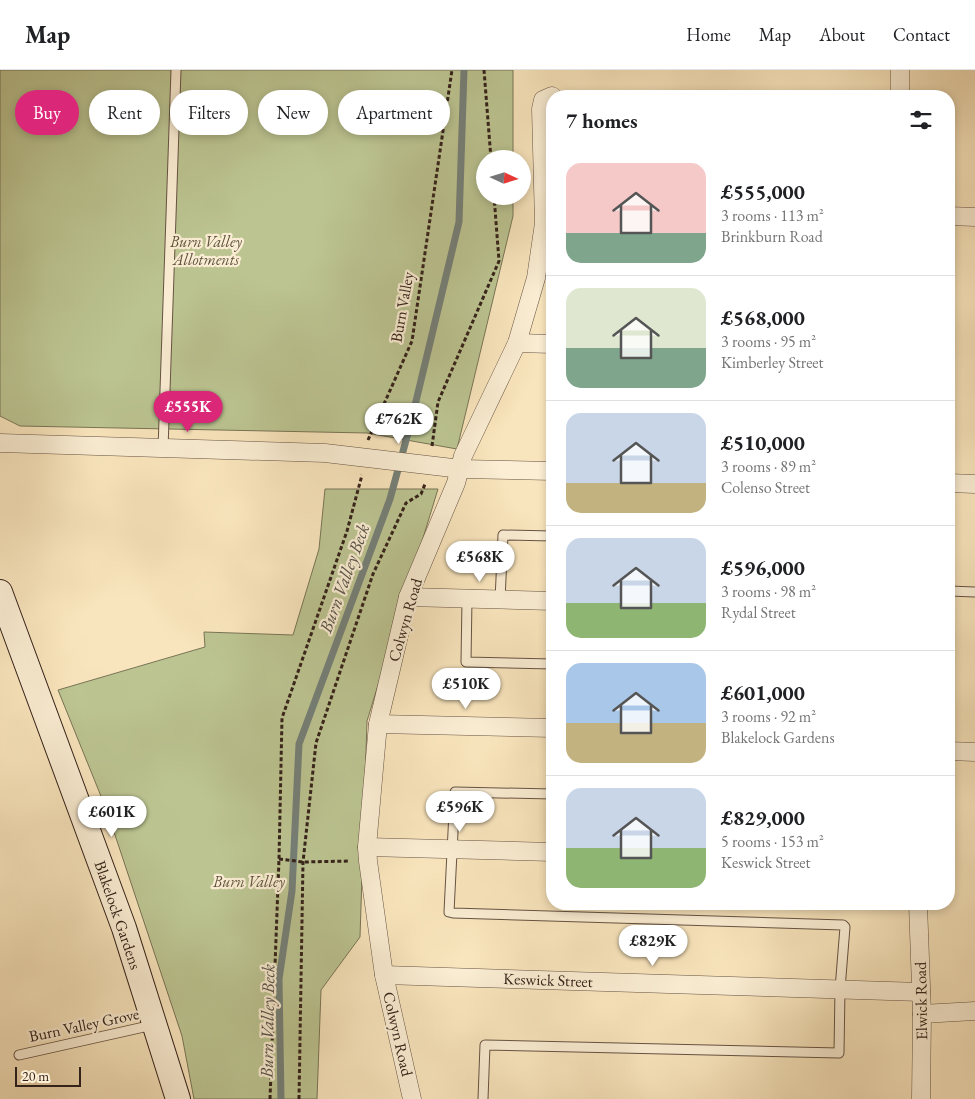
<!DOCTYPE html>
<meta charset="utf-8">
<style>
body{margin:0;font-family:"EB Garamond",serif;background:#f6f6f6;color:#202124;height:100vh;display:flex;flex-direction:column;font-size:19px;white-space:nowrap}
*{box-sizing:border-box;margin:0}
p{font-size:16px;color:#757577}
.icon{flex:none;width:28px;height:28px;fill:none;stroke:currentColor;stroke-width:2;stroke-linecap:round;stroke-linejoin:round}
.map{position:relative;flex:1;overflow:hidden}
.panel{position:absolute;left:546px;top:20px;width:409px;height:820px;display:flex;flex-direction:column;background:#fff;border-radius:20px;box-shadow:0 2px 8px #0003}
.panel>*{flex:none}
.guide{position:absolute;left:15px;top:20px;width:456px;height:45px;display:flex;gap:10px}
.needle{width:32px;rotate:94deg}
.controls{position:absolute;left:476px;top:80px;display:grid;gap:10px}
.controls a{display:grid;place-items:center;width:55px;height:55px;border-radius:50%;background:#fff;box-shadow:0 2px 8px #0003;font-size:25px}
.scale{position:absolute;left:15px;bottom:12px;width:66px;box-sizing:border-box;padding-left:5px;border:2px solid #35221a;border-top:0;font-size:14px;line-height:18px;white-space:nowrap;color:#35221a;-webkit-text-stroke:4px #fbeed4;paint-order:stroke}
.price{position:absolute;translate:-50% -42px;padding:0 11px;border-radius:18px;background:#fff;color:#222;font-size:16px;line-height:32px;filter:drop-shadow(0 1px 2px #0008)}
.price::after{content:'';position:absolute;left:50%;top:30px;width:15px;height:11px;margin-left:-8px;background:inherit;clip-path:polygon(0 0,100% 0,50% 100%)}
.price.on{background:#db2777;color:#fff}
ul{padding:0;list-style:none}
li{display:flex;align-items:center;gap:15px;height:125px;padding:0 20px}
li+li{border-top:1px solid #e0e0e0}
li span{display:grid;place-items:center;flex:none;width:140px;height:100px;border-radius:15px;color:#555}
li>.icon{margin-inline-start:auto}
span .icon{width:60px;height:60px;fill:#fffc;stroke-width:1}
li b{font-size:21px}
h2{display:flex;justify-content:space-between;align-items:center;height:60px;padding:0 20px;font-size:21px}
.tag{padding:0 18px;border-radius:22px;background:#fff;box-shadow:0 2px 8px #0003;font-size:18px;line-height:45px}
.tag.on{background:#db2777;color:#fff}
header{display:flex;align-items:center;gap:30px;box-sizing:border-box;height:70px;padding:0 25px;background:#fff;border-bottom:1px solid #e0e0e0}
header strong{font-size:24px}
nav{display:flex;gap:28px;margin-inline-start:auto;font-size:18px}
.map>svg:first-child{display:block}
</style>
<header>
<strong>Map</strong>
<nav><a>Home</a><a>Map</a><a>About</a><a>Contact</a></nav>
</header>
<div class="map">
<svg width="975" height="1029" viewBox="0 0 975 1029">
<rect width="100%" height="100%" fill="#f9e5bd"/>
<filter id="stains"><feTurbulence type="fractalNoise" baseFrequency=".004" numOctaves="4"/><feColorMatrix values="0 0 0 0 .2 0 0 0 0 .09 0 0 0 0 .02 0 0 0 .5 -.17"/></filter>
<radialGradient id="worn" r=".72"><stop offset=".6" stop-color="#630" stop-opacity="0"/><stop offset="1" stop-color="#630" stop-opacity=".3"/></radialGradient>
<!-- green -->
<g fill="#bcc592" stroke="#787456">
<polygon points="0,0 513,0 513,89 485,89 485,126 513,126 513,146 457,379 367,363 20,356 0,346"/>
<polygon points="325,419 438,419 367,651 360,867 321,920 317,1029 194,1029 182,966 107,741 58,620 205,577 204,562 293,565 319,479"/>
</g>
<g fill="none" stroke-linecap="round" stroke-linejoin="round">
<!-- stream -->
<polyline stroke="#758078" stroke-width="7" points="281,1029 279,909 292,821 299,674 390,429 411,352 459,152 464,0"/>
<!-- lane casing -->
<g stroke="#665343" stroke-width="11">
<g id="lane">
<polyline points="163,379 176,0"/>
<polyline points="949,521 975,522"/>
<polyline points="467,529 466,592 552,594"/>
<polyline points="500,530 503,465 552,466"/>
<polyline points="19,985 153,955"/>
<polyline points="483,1029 485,975 839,983 840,919 845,857 843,855 453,843 449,842 455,722 552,724"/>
</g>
</g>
<!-- street casing -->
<g stroke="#665343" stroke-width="19">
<g id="street">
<polyline points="900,26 900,0"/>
<polyline points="949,146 975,147"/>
<polyline points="517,273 552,274"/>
<polyline points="0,373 325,383 461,399 552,401"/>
<polyline points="949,413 975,414"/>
<polyline points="408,527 552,531"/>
<polyline points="378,654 552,658"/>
<polyline points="949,681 975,682"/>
<polyline points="367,777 552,782"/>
<polyline points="918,834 922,944 921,1029"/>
<polyline points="384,905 921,922"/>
<polyline points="922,944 975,941"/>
<polyline points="412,1029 384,905 368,791 367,777 378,654 408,527 456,413 463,386 517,273 536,208 544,153 541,39 543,30 552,26"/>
</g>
</g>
<!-- secondary casing -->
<g stroke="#35221a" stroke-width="26">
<polyline id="secondary" points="0,522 124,858 178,1029"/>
</g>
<!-- path -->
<g stroke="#35221a" stroke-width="3" stroke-dasharray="4 2.5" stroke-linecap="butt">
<polyline points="484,0 491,89"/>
<polyline points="368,370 412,271 452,0"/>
<polyline points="432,376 438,332 499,191 494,126"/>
<polyline points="279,789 303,792 350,791"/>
<polyline points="270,1029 279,789 282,648 347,461 362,405"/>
<polyline points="299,1029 303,792 316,673 373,504 406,433 421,424 425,414"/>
</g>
<!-- lane -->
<use href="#lane" stroke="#fbeed4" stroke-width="9"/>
<!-- street -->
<use href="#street" stroke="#fbeed4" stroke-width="18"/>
<!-- secondary -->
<use href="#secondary" stroke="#fbeed4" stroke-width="24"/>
</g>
<g text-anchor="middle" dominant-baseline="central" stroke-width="4.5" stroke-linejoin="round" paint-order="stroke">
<!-- park labels -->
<g font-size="16" font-style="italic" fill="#5e533e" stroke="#fbeed4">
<text x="206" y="171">Burn Valley<tspan x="206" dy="18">Allotments</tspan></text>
<text x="249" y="811">Burn Valley</text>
</g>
<!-- street labels -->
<g font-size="16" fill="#35221a" stroke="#fbeed4">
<text transform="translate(402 237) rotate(-80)">Burn Valley</text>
<text transform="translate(405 550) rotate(-74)">Colwyn Road</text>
<text transform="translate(118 845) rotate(71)">Blakelock Gardens</text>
<text transform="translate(548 910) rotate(2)">Keswick Street</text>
<text transform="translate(921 931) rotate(-91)">Elwick Road</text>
<text transform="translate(84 955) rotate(-12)">Burn Valley Grove</text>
<text transform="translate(398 964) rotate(77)">Colwyn Road</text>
</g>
<!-- water labels -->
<g font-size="18" font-style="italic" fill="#555149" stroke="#fbeed4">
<text transform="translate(344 508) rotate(-70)">Burn Valley Beck</text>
<text transform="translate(267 951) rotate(-89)">Burn Valley Beck</text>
</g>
</g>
<rect width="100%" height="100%" filter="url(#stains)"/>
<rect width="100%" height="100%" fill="url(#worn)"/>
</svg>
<div class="controls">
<a><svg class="needle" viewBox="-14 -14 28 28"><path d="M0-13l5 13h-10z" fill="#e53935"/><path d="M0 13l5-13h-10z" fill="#757577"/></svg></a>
</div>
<div class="scale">20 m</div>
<b class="price on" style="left:188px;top:363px">£555K</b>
<b class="price" style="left:399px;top:375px">£762K</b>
<b class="price" style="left:480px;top:513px">£568K</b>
<b class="price" style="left:466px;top:640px">£510K</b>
<b class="price" style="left:460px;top:763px">£596K</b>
<b class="price" style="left:112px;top:768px">£601K</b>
<b class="price" style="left:653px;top:897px">£829K</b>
<div class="guide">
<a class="tag on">Buy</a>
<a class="tag">Rent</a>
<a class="tag">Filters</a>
<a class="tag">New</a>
<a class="tag">Apartment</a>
</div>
<section class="panel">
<h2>7 homes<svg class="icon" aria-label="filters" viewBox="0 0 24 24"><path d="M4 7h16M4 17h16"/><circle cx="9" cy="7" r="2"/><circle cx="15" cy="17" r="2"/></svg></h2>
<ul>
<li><span style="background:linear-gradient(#f6c9c9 70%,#7fa58c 0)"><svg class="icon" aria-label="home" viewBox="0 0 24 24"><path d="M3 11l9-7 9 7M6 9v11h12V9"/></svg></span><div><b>£555,000</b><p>3 rooms · 113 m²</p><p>Brinkburn Road</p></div></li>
<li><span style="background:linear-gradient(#dfe7d0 60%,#7fa58c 0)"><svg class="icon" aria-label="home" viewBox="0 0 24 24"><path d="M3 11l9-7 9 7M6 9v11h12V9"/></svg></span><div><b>£568,000</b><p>3 rooms · 95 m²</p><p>Kimberley Street</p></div></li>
<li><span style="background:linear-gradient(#c9d6e8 70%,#c2b280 0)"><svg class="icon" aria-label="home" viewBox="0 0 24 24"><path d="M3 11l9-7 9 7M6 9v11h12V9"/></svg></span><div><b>£510,000</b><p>3 rooms · 89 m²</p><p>Colenso Street</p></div></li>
<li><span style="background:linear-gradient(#c9d6e8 65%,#8fb573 0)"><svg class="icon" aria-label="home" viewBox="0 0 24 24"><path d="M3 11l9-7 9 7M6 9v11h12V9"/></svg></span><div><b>£596,000</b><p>3 rooms · 98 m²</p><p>Rydal Street</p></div></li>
<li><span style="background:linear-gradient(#a9c7e8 60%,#c2b280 0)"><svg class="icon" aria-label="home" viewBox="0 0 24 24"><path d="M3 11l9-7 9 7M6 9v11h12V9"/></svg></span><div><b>£601,000</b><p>3 rooms · 92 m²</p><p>Blakelock Gardens</p></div></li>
<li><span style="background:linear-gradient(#c9d6e8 60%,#8fb573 0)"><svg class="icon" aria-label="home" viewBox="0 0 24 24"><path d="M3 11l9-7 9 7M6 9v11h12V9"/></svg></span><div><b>£829,000</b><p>5 rooms · 153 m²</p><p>Keswick Street</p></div></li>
</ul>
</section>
</div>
